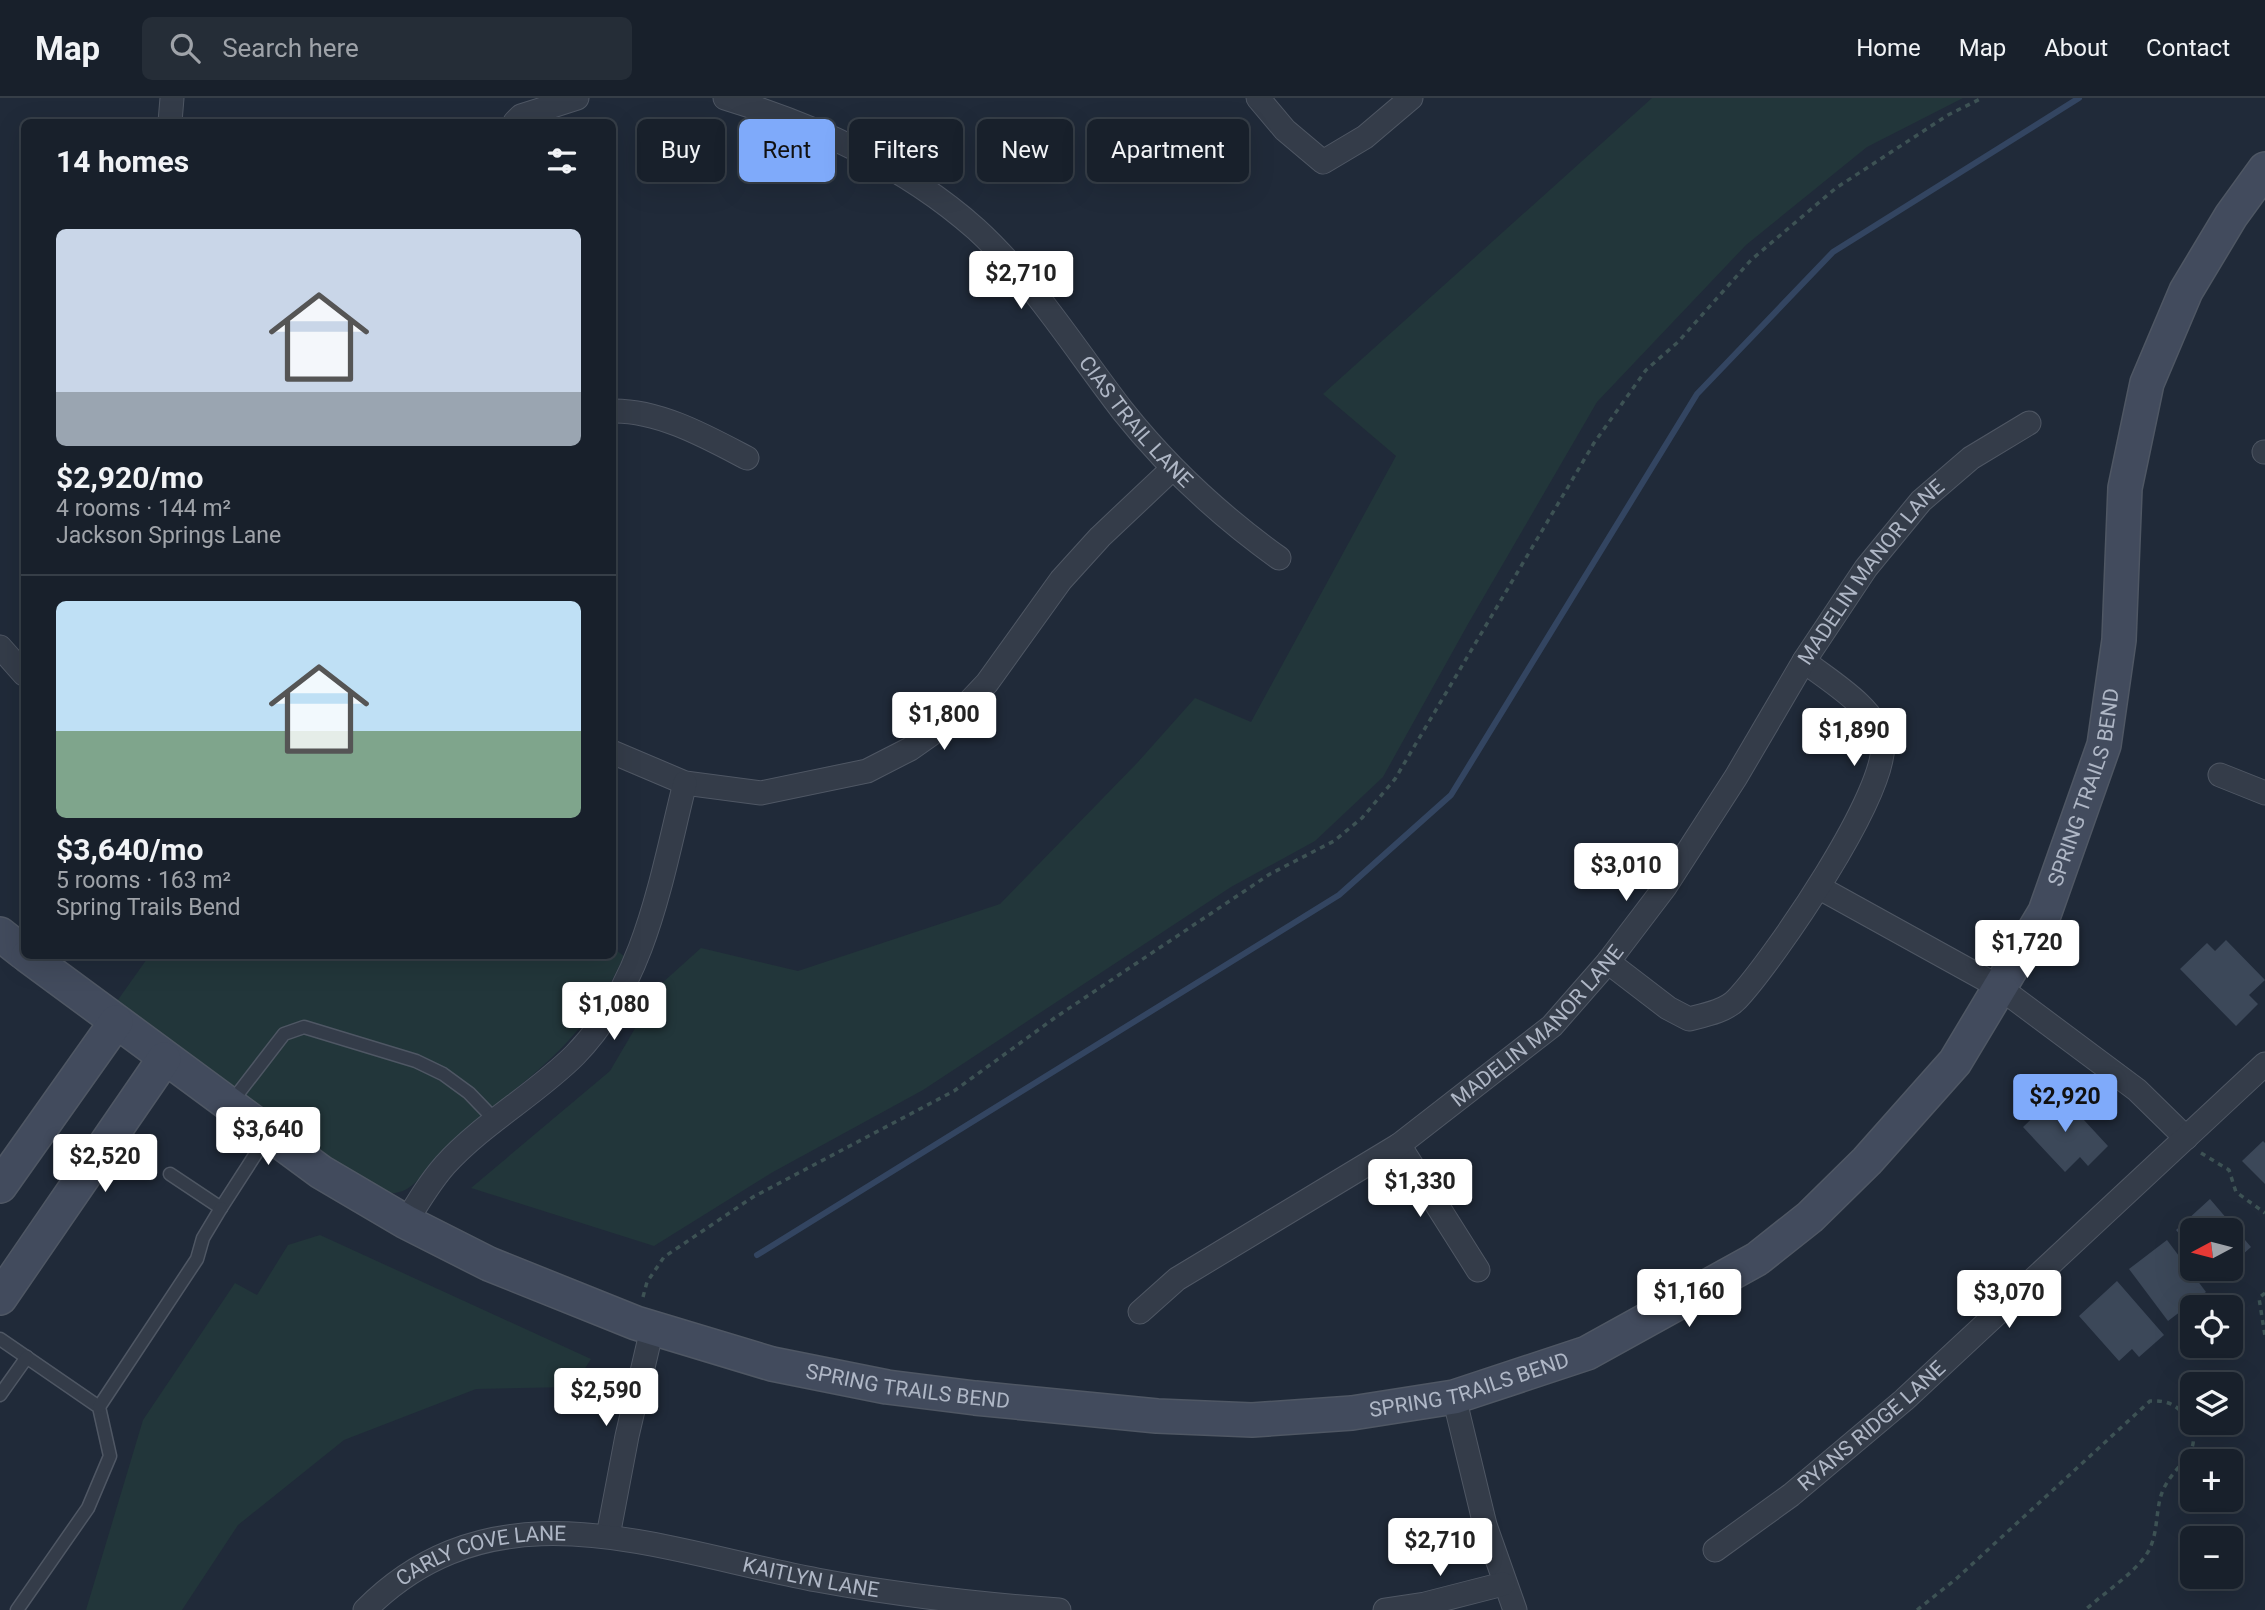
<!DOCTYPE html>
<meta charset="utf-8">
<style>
body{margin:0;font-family:Roboto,sans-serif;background:#252d37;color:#f1f3f6;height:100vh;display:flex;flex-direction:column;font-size:26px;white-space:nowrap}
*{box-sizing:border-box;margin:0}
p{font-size:23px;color:#9fa3a9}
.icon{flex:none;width:38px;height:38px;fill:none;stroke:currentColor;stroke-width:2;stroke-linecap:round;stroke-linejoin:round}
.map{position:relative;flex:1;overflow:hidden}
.drawer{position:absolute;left:21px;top:21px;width:595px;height:840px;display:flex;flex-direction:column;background:#18202b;border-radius:10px;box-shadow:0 7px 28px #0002,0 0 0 2px #363e47}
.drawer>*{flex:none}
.guide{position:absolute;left:637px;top:21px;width:665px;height:63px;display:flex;gap:14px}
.needle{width:46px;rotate:263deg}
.fabs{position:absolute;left:2180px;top:1120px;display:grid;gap:14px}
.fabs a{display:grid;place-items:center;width:63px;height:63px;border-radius:10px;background:#18202b;box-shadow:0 7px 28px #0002,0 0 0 2px #363e47;font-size:35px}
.price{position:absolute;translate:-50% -60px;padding:0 16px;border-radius:7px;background:#fff;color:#222;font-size:23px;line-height:46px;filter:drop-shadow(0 2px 4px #0008)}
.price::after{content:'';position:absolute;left:50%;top:42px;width:21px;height:16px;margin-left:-10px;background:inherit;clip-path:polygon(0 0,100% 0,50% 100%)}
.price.current{background:#7faafa;color:#111}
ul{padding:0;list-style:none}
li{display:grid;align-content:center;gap:14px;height:371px;padding:0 35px}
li+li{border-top:2px solid #363e47}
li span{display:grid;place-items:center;height:217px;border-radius:10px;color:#555}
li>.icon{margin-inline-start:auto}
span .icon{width:126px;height:126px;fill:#fffc;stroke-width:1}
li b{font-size:30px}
h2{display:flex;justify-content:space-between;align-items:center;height:84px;padding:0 35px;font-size:30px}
.pill{padding:0 24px;border-radius:10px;background:#18202b;box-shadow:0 7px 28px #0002,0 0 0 2px #363e47;font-size:24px;line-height:63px}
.pill.current{background:#7faafa;color:#111}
header{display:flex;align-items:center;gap:42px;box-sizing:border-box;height:98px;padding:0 35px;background:#18202b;border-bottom:2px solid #363e47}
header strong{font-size:33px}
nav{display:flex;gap:38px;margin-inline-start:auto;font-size:24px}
.search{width:490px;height:63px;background:#252d37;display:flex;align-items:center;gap:18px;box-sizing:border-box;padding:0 24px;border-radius:10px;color:#9fa3a9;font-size:26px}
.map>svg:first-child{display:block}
</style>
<header>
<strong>Map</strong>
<div class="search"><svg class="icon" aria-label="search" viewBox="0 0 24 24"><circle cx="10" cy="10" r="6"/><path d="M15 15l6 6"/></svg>Search here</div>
<nav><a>Home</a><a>Map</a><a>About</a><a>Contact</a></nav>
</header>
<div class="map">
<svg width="2265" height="1512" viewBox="0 0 2265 1512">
<rect width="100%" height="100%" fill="#202a39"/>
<!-- green -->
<g fill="#22363a">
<polygon points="1652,0 1963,0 1867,49 1746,147 1597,304 1468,526 1383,679 1315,743 1231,789 923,992 773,1074 654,1148 471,1090 610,973 661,886 701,850 798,873 1000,806 1138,664 1195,600 1251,624 1396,358 1323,296"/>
<path d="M613,850L624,858C611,886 596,911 576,934C537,980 484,1012 442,1055C428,1068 415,1093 395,1095C367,1099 152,933 115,906L149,858H612Z"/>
<polygon points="320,1137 591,1261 573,1289 476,1291 344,1342 238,1427 182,1512 86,1512 143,1322 235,1185 257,1197 288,1147"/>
</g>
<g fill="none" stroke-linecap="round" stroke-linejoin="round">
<!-- stream -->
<polyline stroke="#334561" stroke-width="6" points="757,1157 1339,797 1451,697 1697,296 1833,154 2079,0"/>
</g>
<!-- building -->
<g fill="#3c4859">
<polygon points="2226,842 2265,882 2249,897 2258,906 2236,928 2180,871 2207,845 2215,853"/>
<polygon points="2059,995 2108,1048 2088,1068 2080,1059 2065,1074 2023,1029"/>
<polygon points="2263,1043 2265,1045 2265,1086 2242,1063"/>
<polygon points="2210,1101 2251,1149 2231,1167 2231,1132 2193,1132 2193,1152 2176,1132"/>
<polygon points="2167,1142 2206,1194 2168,1223 2129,1171"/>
<polygon points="2117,1183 2164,1237 2139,1259 2132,1251 2119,1263 2079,1218"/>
</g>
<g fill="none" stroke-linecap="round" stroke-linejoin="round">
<!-- lane casing -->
<g stroke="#4f5764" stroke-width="15">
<g id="lane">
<polyline points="230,1006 284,936 304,929 416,963 443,976 469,995 496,1023"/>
<polyline points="170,1076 221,1110 268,1037"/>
<polyline points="0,1241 99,1309 110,1358 88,1410 17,1512"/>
<polyline points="0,1297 27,1259"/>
<polyline points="99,1309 197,1161 203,1140 221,1110"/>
</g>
</g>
<!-- street casing -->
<g stroke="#4f5764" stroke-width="25">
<g id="street">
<path id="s1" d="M725,0C816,28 904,67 976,131C1033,183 1075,251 1122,312C1168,370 1219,417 1279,460"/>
<polyline points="1258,0 1285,32 1323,64 1365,39 1411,0"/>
<polyline points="170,24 172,0"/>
<polyline points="515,24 521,18 577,0"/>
<path d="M612,313C659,312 707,339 747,360"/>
<polyline points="2264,354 2265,354"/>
<polyline points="0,549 24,576"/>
<polyline points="612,654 685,685 761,695 867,673 910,651 954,620 987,585 1061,482 1100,439 1172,371"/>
<polyline points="2220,677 2265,695"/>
<polyline points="1820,790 1999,889 2137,992 2186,1040"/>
<path d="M1608,864L1668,910L1689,921C1705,917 1726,913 1737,901C1772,864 1893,689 1882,642C1875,609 1829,583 1804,563"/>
<polyline points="1399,1047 1478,1172"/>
<path d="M406,1124C418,1104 430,1084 445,1067C483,1025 535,997 575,957C646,884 661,780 685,685"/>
<path id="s2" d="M1140,1214L1177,1181L1399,1047L1552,928L1608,864L1665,789L1736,679L1804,563L1866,470L1921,403L1971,360L2029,325"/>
<polyline points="1454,1299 1485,1427 1515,1512"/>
<polyline points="608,1438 627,1338 652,1231"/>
<path id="s3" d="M1715,1452L1791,1397L1904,1302L2265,966"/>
<path id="s4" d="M365,1512C496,1380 661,1453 817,1482C897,1497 978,1506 1059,1512"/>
<polyline points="1385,1512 1425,1506 1503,1486"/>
</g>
</g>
<!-- secondary casing -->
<g stroke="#4f5764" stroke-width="36">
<g id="secondary">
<polyline points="0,836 24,855"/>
<path id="s5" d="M28,858L321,1074L406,1124L489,1166L636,1225L772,1266L887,1289L975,1300L1157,1318L1252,1322L1352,1315L1454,1299L1587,1255L1757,1161L1810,1119L1867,1063L1955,964L2045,814L2104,647L2119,542L2125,390L2147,285L2186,193L2231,118L2265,71"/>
<polyline points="0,1088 116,924"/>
<polyline points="0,1200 164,961"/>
</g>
</g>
<!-- path -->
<g stroke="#3d5254" stroke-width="3.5" stroke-dasharray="5 5" stroke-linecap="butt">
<polyline points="2201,1055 2229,1072 2236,1094 2265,1115"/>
<polyline points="2265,1195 2259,1200 2265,1238"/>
<polyline points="643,1199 647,1184 664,1159 753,1099 954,993 1056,919 1270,776 1334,743 1362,720 1395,681 1594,345 1646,272 1678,244 1751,162 1836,90 1948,17 1982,0"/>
<path d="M1917,1512L1956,1481L2150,1303C2166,1302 2177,1306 2186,1320C2207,1354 2178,1362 2164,1390C2154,1410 2160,1437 2146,1457C2133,1476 2103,1496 2085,1512"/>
</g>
<!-- lane -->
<use href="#lane" stroke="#343c49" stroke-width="12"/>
<!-- street -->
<use href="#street" stroke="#343c49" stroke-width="23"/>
<!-- secondary -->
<use href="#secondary" stroke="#424b5d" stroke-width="33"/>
</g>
<g text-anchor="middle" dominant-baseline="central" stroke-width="5" stroke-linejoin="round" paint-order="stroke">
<!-- street labels -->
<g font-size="21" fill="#afb7c6" stroke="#19212e">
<text stroke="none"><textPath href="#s1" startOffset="536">CIAS TRAIL LANE</textPath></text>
<text stroke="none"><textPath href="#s2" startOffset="1059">MADELIN MANOR LANE</textPath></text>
<text stroke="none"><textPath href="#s5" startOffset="2464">SPRING TRAILS BEND</textPath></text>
<text stroke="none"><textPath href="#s2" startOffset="492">MADELIN MANOR LANE</textPath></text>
<text stroke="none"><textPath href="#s5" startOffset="1561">SPRING TRAILS BEND</textPath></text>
<text stroke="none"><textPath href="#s5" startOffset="994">SPRING TRAILS BEND</textPath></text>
<text stroke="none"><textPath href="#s3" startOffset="200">RYANS RIDGE LANE</textPath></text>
<text stroke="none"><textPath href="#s4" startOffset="133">CARLY COVE LANE</textPath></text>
<text stroke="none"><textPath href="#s4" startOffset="471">KAITLYN LANE</textPath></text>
</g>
</g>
</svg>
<div class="fabs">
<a><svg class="needle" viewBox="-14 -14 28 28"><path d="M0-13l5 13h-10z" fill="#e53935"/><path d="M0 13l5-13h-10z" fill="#9fa3a9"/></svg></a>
<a><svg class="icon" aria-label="locate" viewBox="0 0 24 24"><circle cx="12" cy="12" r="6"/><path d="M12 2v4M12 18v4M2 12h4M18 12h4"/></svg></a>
<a><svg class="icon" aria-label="layers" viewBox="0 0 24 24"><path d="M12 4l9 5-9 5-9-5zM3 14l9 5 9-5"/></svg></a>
<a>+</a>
<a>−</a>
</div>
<b class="price" style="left:1021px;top:213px">$2,710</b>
<b class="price" style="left:944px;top:654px">$1,800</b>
<b class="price" style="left:1854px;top:670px">$1,890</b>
<b class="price" style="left:1626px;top:805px">$3,010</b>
<b class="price" style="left:2027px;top:882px">$1,720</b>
<b class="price" style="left:614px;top:944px">$1,080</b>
<b class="price current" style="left:2065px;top:1036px">$2,920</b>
<b class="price" style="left:268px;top:1069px">$3,640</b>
<b class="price" style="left:105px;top:1096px">$2,520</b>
<b class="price" style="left:1420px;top:1121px">$1,330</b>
<b class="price" style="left:1689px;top:1231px">$1,160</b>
<b class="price" style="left:2009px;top:1232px">$3,070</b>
<b class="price" style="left:606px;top:1330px">$2,590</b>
<b class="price" style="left:1440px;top:1480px">$2,710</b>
<div class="guide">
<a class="pill">Buy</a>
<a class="pill current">Rent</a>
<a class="pill">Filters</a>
<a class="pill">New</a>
<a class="pill">Apartment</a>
</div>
<section class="drawer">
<h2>14 homes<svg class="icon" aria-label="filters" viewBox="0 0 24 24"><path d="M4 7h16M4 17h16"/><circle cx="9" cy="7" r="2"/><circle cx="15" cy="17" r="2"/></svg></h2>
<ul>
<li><span style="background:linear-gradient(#c9d6e8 75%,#9aa5b1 0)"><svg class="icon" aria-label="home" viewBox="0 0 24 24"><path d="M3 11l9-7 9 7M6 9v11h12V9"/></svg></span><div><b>$2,920/mo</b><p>4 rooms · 144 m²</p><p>Jackson Springs Lane</p></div></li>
<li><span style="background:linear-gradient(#bfe0f5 60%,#7fa58c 0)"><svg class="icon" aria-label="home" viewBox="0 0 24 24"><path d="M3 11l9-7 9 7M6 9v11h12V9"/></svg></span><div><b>$3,640/mo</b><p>5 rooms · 163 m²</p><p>Spring Trails Bend</p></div></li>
</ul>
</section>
</div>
